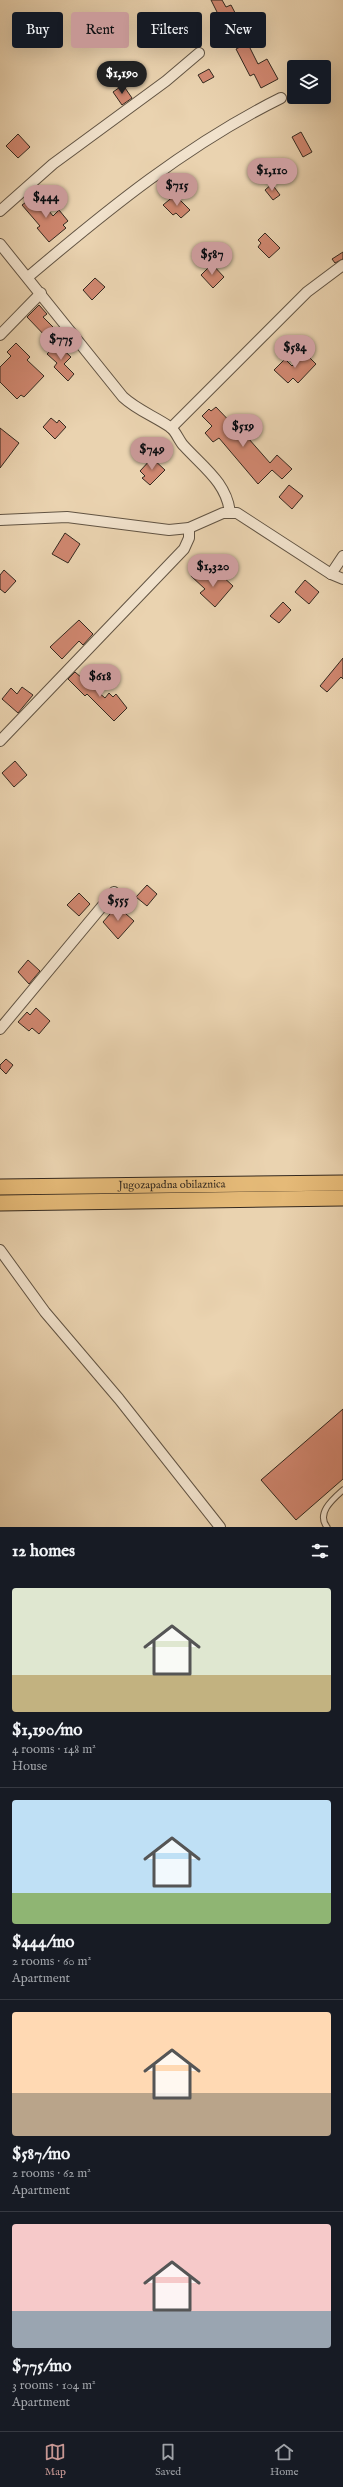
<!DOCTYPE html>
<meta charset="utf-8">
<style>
body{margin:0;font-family:"IM FELL English",serif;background:#20242c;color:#f1f3f6;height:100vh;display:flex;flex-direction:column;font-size:15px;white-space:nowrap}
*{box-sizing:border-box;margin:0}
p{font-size:13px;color:#9ea1a6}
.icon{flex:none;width:22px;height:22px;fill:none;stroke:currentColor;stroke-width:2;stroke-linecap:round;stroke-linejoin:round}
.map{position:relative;height:1527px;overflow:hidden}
.side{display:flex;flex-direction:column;background:#171b24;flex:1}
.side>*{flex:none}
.top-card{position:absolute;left:12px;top:12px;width:319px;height:36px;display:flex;gap:8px}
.buttons{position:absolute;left:287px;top:60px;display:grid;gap:8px}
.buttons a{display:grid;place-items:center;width:44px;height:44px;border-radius:4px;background:#171b24;box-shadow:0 4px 16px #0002;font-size:20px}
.price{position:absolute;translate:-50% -34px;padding:0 9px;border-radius:14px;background:#c59692;color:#111;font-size:13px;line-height:26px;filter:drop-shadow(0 1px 2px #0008)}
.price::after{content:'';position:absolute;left:50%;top:24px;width:12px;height:9px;margin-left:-6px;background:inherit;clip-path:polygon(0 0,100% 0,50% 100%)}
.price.selected{background:#222;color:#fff}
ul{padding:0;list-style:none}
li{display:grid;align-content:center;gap:8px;height:212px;padding:0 12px}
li+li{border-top:1px solid #363941}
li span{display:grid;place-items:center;height:124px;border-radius:4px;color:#555}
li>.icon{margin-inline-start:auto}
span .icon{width:72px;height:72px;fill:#fffc;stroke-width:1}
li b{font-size:17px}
h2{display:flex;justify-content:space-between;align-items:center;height:48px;padding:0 12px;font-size:17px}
.tag{padding:0 14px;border-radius:4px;background:#171b24;box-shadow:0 4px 16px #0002;font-size:14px;line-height:36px}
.tag.selected{background:#c59692;color:#111}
.dock{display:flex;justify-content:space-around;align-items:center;height:56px;border-top:1px solid #363941;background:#171b24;font-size:11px;color:#9ea1a6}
.dock a{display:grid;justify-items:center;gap:2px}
.dock .selected{color:#c59692}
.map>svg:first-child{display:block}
</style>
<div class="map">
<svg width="343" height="1527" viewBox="0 0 343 1527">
<rect width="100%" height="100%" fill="#ead3b0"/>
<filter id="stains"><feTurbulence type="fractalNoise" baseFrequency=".005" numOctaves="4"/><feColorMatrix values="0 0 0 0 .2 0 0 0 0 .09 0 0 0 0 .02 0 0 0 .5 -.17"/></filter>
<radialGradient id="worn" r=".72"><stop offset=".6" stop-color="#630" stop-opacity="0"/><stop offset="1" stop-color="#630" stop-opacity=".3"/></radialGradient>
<!-- building -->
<g fill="#d08770" stroke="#34291f">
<polygon points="211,0 222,0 226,7 231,5 244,30 247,28 255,43 249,46 258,64 267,59 278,79 261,88 254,74 250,76 236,49 242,46 233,29 227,32"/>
<polygon points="209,69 214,77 203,83 198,75"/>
<polygon points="123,85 132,98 122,105 113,92"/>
<polygon points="301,132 312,152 303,157 292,137"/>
<polygon points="18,134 30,147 18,158 6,146"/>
<polygon points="272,184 280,195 273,200 265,190"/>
<polygon points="36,195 53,216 59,210 68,221 63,225 66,228 49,242 37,228 40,226 22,205"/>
<polygon points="175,195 190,210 181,218 176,213 173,215 163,205"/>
<polygon points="265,233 280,248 269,258 258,247 261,243 258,240"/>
<polygon points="343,252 343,259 335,263 332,259"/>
<polygon points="212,264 224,277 213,288 201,275"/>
<polygon points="95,278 105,287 92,300 83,290"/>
<polygon points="39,305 47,314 43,317 57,331 49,340 27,317"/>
<polygon points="16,343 30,357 27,360 44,376 24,397 21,395 17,399 0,382 0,367 11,356 7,352"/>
<polygon points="57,344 71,357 64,364 74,374 68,381 54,367 57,363 47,354"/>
<polygon points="305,353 316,364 298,383 293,378 288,383 274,370 285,359 292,366"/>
<polygon points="216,407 239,431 241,430 270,463 277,455 292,469 282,479 272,470 258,484 219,438 213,442 205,433 212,426 202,416 209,409 211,411"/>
<polygon points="51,418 57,423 59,420 66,427 55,439 43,427"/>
<polygon points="0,428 19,443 0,468"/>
<polygon points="152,458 165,470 150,485 142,478 145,476 140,471"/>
<polygon points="289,485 303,496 292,509 279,497"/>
<polygon points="65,533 80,544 68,563 52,554"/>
<polygon points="197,569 213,584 221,575 233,586 215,607 200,593 205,589 191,576"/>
<polygon points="4,570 16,581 5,593 0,589 0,575"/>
<polygon points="305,580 319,592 309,604 295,592"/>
<polygon points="283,602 291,610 279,623 270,616"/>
<polygon points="79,620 93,634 83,645 79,641 62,659 50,647"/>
<polygon points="343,658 343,679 341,677 327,692 320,686"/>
<polygon points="75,672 105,698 109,693 113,697 116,694 127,708 114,721 87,694 85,696 68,679"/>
<polygon points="22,687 33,695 18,713 2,699 11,688 17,694"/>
<polygon points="15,761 27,775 14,787 2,773"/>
<polygon points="147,885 157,894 147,906 136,897"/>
<polygon points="79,893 90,904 79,916 67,905"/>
<polygon points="117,906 134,921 118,939 103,922"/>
<polygon points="28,960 40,971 29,984 18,972"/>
<polygon points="36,1008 50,1021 39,1034 32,1028 29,1031 18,1022 27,1012 30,1015"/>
<polygon points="6,1059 13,1065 6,1074 0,1068 0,1065"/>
<polygon points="343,1409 343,1479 296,1520 261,1480"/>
</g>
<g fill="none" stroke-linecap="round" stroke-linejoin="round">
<!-- lane casing -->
<g stroke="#625443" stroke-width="7">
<path id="lane" d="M327,1527C316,1513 333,1499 343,1490"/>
</g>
<!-- street casing -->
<g stroke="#625443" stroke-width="12">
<g id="street">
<polyline points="0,211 53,164 166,81 199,53"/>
<path d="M0,244L123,397C137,410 154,416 170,427C176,431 179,441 184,446C203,467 227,483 230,513"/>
<path d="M28,277C107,210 188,144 281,98"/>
<polyline points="0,335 41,293"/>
<polyline points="171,428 307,292 343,265"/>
<polyline points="0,520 67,517 169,530 189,528 223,513 237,513 331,574 343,579"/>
<polyline points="331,574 343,556"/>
<polyline points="0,741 184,549 189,538 189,528"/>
<polyline points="0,1029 114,892"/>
<polyline points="0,1250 45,1312 119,1399 220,1527"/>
</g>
</g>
<!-- primary casing -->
<g stroke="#34291f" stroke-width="17">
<g id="primary">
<path id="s1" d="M0,1187L343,1183"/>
<polyline points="0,1203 343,1198"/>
</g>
</g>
<!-- lane -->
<use href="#lane" stroke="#f1e2cc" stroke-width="5"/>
<!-- street -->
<use href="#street" stroke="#f1e2cc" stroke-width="10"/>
<!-- primary -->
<use href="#primary" stroke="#e5ba78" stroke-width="15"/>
</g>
<g text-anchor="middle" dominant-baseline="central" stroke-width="3" stroke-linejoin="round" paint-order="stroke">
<!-- street labels -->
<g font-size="11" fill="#34291f" stroke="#f1e2cc">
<text stroke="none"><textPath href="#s1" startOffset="172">Jugozapadna obilaznica</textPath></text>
</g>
</g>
<rect width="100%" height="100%" filter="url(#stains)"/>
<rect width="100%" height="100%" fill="url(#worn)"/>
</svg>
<div class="buttons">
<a><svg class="icon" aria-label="layers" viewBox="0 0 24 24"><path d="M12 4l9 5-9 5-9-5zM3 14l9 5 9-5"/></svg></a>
</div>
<b class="price selected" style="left:122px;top:95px">$1,190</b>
<b class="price" style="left:272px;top:192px">$1,110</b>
<b class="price" style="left:177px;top:207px">$715</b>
<b class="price" style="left:46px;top:219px">$444</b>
<b class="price" style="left:212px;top:276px">$587</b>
<b class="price" style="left:61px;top:361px">$775</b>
<b class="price" style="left:295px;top:369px">$584</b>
<b class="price" style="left:243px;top:448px">$519</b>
<b class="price" style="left:152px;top:471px">$749</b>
<b class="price" style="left:213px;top:588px">$1,320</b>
<b class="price" style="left:100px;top:698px">$618</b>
<b class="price" style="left:118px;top:922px">$555</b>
<div class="top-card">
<a class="tag">Buy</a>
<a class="tag selected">Rent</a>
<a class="tag">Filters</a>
<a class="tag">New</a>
</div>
</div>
<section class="side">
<h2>12 homes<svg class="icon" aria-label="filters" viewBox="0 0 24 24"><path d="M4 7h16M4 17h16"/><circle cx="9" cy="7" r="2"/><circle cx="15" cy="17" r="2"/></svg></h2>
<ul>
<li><span style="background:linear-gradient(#dfe7d0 70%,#c2b280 0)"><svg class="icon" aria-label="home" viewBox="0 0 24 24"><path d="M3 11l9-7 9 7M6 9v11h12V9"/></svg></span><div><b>$1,190/mo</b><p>4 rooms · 148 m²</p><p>House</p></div></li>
<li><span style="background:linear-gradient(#bfe0f5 75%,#8fb573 0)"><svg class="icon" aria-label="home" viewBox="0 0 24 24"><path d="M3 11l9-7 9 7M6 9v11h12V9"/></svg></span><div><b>$444/mo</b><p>2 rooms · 60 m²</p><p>Apartment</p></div></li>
<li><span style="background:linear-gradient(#ffd9b3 65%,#b9a48a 0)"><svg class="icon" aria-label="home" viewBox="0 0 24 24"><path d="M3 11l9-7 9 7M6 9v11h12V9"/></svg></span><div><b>$587/mo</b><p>2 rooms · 62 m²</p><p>Apartment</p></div></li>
<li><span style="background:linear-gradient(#f6c9c9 70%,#9aa5b1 0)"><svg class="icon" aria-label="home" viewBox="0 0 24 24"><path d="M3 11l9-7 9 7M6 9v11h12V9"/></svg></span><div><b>$775/mo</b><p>3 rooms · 104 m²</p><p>Apartment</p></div></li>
</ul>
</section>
<nav class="dock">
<a class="selected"><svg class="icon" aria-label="map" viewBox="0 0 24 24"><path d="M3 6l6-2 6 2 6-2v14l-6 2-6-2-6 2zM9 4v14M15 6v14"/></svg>Map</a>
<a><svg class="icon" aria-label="saved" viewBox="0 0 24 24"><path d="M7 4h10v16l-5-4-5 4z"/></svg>Saved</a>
<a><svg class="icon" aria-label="home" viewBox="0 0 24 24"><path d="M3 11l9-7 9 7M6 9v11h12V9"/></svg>Home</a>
</nav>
